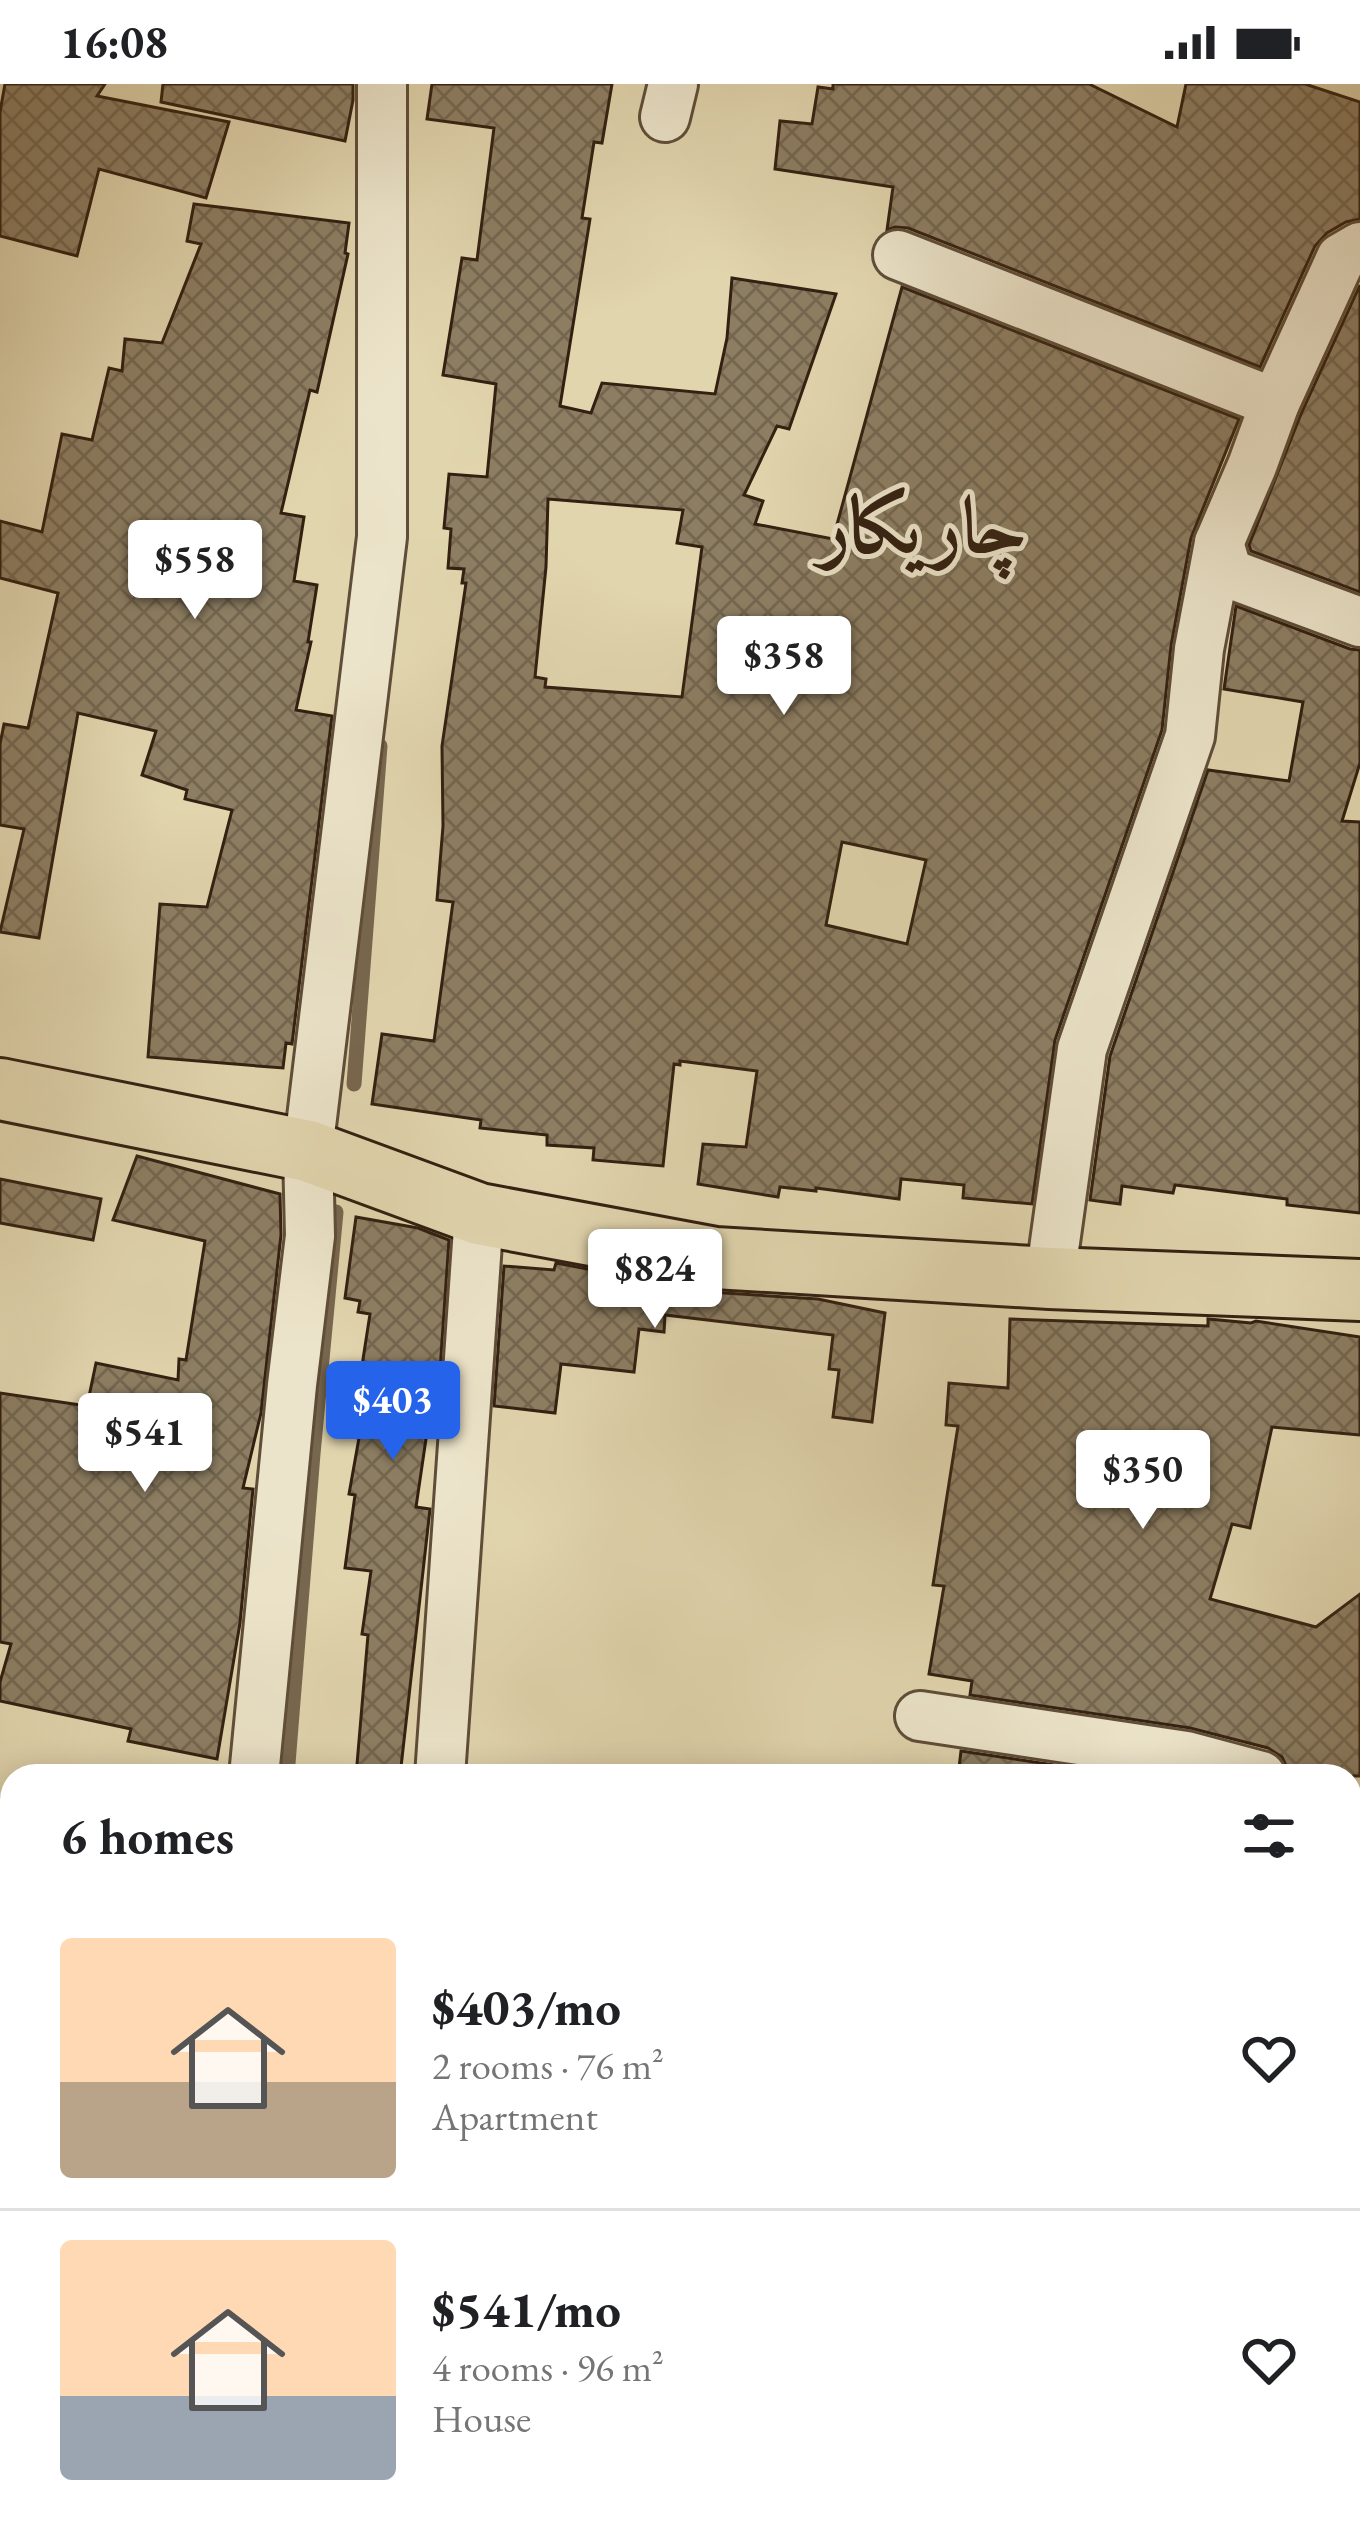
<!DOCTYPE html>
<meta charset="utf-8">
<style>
body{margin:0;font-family:"EB Garamond",Amiri,serif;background:#f2f2f2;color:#202124;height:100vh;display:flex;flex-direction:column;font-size:45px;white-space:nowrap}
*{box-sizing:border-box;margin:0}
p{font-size:39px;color:#757577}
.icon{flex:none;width:66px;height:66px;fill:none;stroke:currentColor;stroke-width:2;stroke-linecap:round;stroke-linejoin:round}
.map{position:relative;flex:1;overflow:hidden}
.sheet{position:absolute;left:0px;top:1680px;width:1362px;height:771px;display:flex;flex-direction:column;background:#fff;border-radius:36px 36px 0 0;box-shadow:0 6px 30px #0003}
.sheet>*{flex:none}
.price{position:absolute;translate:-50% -102px;padding:0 27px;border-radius:12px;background:#fff;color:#222;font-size:39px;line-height:78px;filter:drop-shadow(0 3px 6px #0008)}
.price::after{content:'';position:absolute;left:50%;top:72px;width:36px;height:27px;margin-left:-18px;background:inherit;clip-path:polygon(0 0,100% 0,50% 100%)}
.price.current{background:#2563eb;color:#fff}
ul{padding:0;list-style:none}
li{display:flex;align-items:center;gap:36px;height:300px;padding:0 60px}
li+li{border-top:3px solid #e0e0e0}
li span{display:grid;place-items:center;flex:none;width:336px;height:240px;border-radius:12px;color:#555}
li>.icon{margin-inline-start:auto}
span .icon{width:144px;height:144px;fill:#fffc;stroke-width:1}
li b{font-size:51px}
h2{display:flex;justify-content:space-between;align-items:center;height:144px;padding:0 60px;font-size:51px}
.status{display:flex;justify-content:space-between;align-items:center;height:84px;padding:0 60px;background:#fff;direction:ltr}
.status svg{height:33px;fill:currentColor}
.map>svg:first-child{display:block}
</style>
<div class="status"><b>16:08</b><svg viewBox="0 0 49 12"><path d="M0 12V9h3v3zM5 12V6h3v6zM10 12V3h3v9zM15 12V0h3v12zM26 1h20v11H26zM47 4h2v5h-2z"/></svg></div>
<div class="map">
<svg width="1360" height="2449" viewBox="0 0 1360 2449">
<defs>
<pattern id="building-cross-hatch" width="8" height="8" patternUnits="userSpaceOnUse" patternTransform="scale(3)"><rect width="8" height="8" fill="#8d7e63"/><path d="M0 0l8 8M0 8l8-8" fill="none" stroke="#746750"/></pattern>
</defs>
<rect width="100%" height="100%" fill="#e1d5ae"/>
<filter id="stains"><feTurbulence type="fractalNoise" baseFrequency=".00167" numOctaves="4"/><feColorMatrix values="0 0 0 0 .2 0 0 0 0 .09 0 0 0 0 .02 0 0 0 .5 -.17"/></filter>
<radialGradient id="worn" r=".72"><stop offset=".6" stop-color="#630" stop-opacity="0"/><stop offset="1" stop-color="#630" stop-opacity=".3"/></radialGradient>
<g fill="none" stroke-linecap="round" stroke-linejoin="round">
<!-- stream -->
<g stroke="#78674f" stroke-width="15">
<polyline points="354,1000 380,662"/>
<polyline points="287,1692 313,1370 336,1128"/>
<polyline points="149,2449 154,2439"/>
</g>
</g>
<!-- building -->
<g fill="url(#building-cross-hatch)" stroke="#332011" stroke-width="3" fill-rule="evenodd">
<polygon points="5,0 105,0 97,12 229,38 206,114 99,85 77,172 0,152 0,28"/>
<polygon points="163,0 353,0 353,16 345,57 161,18"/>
<path d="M432,0H612L602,59L594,58L582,134L590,135L560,322L591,329L602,299L715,310L727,254L732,194L836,210L789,345L777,342L744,411L763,417L755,440L833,455L902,203L1239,335L1191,454L1171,562L1162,646L1055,956L1032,1120L963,1114L964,1101L901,1095L899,1115L816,1104V1107L780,1103L778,1113L698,1100L703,1060L746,1063L757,987L680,977V981L674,980L663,1082L593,1076L594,1064L547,1061V1051L480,1044L481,1036L372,1020L382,950L434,957L453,818L437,816L443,742L442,662L466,499H462L464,485L448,484L451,445L444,444L449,390L487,393L496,300L443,291L462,174L477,176L494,44L427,35ZM548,415L683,426L677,459L702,463L682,613L545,603L546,595L535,593L546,483ZM842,758L926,776L907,860L826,841Z"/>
<polygon points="833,0 1089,0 1177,43 1186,0 1305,0 1360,18 1360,135 1346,138 1327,149 1315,162 1260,283 908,144 895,143 887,146 893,103 775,85 780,37 812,40 818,3 833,5"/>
<polygon points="194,120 349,139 345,169 348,170 317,308 310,306 281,429 304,433 294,497 317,501 308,558 311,558 296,626 332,632 292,960 286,959 283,984 148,973 160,820 207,823 232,726 185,715 187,706 142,691 156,647 78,629 39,854 0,848 24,745 0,741 0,660 4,640 28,644 58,509 0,494 0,437 42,448 62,350 92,356 109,284 122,287 125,255 162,259 201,160 187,157"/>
<polygon points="1360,201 1360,508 1251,467 1249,461 1301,330"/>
<polygon points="1236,522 1350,565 1360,566 1360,679 1342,737 1360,738 1360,1129 1287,1121 1287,1115 1175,1101 1173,1109 1122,1102 1120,1120 1090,1116 1110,972 1208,686 1289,697 1303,618 1224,605"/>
<polygon points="137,1072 280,1110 281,1151 261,1329 243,1404 253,1405 240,1539 217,1675 128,1657 131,1645 0,1617 0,1598 11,1560 0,1558 0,1309 87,1322 96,1279 178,1296 179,1275 186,1276 205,1157 113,1136"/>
<polygon points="0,1095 101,1115 93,1156 0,1139"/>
<polygon points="356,1133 418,1144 449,1156 438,1315 432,1314 416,1423 430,1425 400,1692 356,1692 368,1551 362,1550 371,1487 345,1484 355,1411 349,1410 359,1354 351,1353 370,1230 358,1228 360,1217 345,1214"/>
<polygon points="556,1179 709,1208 818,1215 885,1229 872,1338 833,1333 839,1286 829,1285 833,1251 665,1231 664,1248 639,1245 634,1288 561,1280 555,1329 494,1322 504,1182 554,1186"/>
<polygon points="1010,1235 1208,1242 1208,1235 1251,1239 1256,1237 1360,1253 1360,1351 1272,1343 1250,1444 1232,1440 1210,1515 1316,1543 1360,1510 1360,1692 1294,1692 1289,1688 1282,1673 1268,1664 1190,1644 970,1611 972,1597 929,1590 944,1502 933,1501 958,1342 946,1341 949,1299 1008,1304"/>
<polygon points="961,1667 1127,1692 1020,1692 959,1684"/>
</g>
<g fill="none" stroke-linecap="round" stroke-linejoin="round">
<!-- minor casing -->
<g stroke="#5e4d38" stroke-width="54">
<g id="minor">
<polyline points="665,33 673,0"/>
<polyline points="898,171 1275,319"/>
<polyline points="1219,459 1228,489 1360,538"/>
<polyline points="1050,1194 1082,965 1190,652 1199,565 1219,459 1252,382 1275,319 1341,174 1360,163"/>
<polyline points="920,1632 1186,1672 1261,1692"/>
<polyline points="254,1692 292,1301 310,1152 308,1067 382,453 382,0"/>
<polyline points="440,1692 479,1130"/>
<polyline points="1350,1735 1360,1740"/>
<polyline points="104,2449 108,2439"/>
<polyline points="624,2449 630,2439"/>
</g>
</g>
<!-- major casing -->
<g stroke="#332011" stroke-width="66">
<polyline id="major" points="0,1005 308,1067 479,1130 715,1174 1050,1194 1360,1206"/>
</g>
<!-- minor -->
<use href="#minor" stroke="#ece4ca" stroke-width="48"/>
<!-- major -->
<use href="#major" stroke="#e1d5ae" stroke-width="60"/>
</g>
<g text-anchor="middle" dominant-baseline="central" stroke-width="10" stroke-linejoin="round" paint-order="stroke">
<!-- town labels -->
<g font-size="78" font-weight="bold" fill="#332011" stroke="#ece4ca">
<text x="923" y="440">چاریکار</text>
</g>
</g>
<rect width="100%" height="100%" filter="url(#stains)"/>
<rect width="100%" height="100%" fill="url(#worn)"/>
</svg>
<b class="price" style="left:195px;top:538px">$558</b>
<b class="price" style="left:784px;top:634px">$358</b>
<b class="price" style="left:655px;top:1247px">$824</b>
<b class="price current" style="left:393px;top:1379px">$403</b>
<b class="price" style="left:145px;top:1411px">$541</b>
<b class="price" style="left:1143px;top:1448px">$350</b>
<section class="sheet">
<h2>6 homes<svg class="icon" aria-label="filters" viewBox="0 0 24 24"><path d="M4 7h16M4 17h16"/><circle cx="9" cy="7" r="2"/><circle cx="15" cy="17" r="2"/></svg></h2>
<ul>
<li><span style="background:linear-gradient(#ffd9b3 60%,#b9a48a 0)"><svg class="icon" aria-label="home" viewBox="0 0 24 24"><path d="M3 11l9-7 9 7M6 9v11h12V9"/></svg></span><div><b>$403/mo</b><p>2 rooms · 76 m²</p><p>Apartment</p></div><svg class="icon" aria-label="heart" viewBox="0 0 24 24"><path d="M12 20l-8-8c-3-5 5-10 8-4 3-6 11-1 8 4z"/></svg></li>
<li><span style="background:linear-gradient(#ffd9b3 65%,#9aa5b1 0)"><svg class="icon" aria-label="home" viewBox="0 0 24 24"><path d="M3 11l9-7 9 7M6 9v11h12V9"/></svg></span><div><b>$541/mo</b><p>4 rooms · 96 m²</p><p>House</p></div><svg class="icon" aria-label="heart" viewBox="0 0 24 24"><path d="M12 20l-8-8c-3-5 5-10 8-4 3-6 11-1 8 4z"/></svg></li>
</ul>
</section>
</div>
